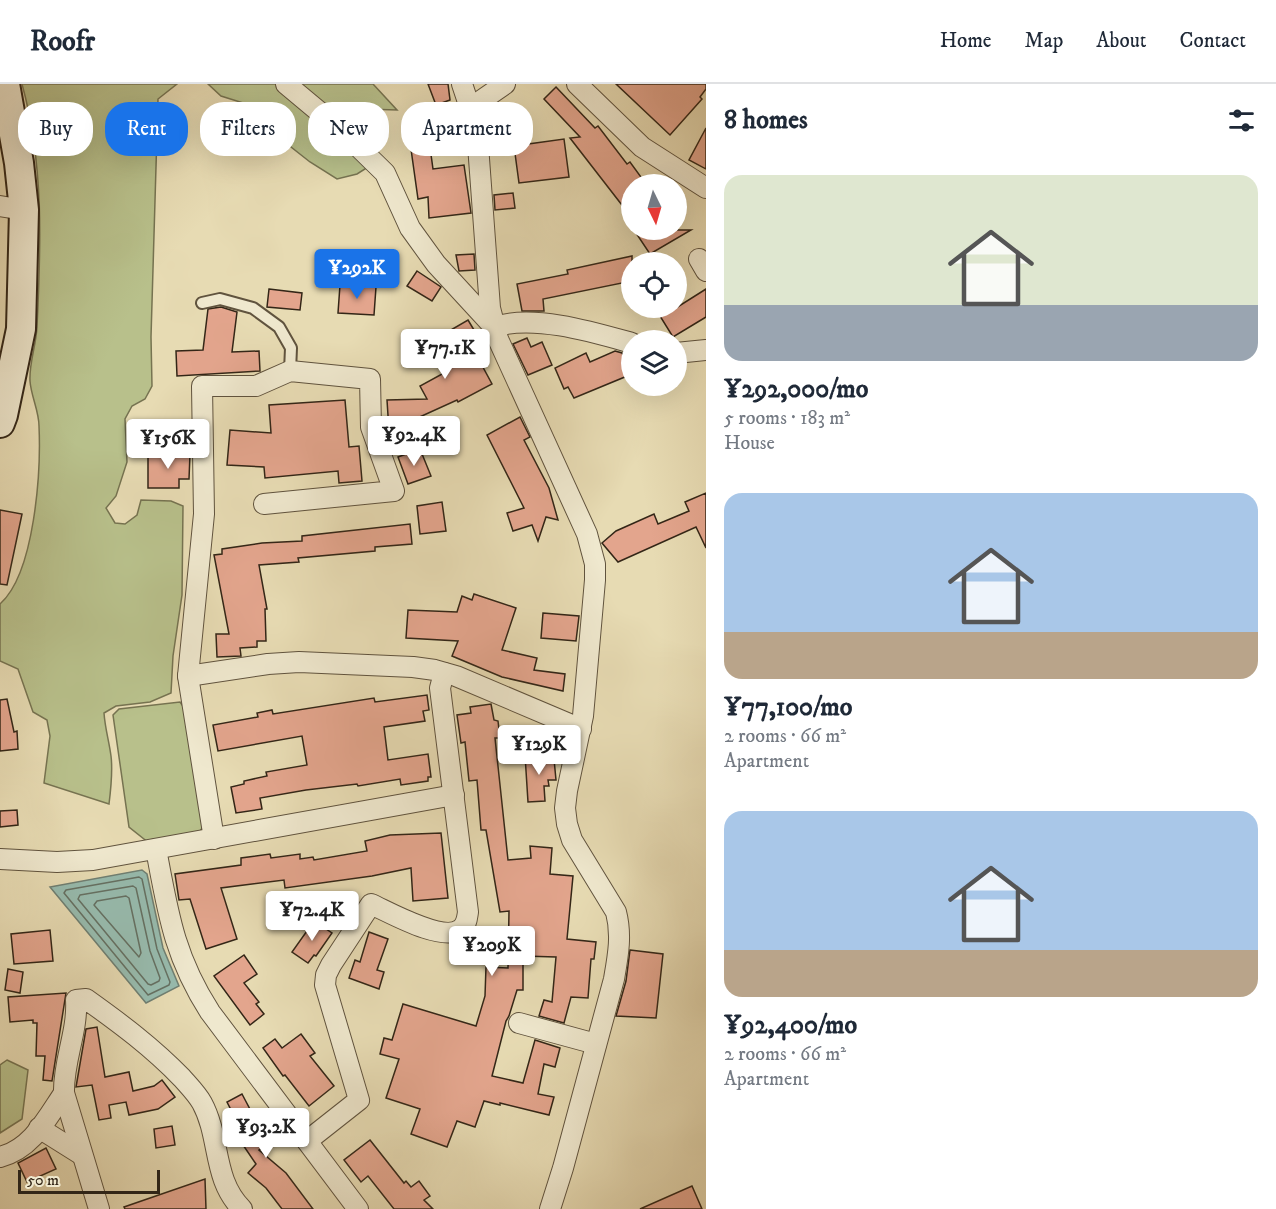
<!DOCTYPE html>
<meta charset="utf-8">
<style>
body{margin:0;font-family:"IM FELL DW Pica",serif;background:#f6f6f7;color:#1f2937;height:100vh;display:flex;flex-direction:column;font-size:22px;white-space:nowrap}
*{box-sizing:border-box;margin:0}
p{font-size:20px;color:#747a83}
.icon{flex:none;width:33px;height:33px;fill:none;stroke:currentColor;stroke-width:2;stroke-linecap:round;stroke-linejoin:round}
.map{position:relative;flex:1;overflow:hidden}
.drawer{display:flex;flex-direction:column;background:#fff;width:570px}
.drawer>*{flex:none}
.hud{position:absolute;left:18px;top:18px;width:570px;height:54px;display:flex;gap:12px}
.needle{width:39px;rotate:175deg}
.fabs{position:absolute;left:621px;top:90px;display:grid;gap:12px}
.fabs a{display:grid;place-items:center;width:66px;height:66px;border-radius:50%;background:#fff;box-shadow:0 6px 24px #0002;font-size:30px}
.scale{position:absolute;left:18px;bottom:15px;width:142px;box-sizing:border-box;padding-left:6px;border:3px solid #332617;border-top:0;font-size:16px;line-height:21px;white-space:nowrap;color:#332617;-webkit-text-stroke:4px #efe8ce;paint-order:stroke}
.price{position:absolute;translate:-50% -51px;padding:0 14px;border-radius:6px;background:#fff;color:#222;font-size:20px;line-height:39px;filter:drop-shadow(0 2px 3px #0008)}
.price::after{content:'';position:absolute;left:50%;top:36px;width:18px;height:14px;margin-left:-9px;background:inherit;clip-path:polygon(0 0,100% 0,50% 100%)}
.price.on{background:#1a73e8;color:#fff}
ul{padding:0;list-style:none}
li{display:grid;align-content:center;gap:12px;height:318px;padding:0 18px}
li span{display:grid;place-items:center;height:186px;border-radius:18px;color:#555}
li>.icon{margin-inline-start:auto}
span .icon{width:108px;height:108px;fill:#fffc;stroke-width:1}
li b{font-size:26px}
h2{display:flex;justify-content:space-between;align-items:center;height:72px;padding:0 18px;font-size:26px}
.tag{padding:0 21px;border-radius:24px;background:#fff;box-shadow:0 6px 24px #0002;font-size:21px;line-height:54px}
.tag.on{background:#1a73e8;color:#fff}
header{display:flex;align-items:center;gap:36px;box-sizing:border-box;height:84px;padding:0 30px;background:#fff;border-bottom:2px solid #e0e1e3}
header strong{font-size:28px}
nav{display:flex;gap:33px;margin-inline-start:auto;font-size:21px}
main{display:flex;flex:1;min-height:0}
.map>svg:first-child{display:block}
</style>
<header>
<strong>Roofr</strong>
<nav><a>Home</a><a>Map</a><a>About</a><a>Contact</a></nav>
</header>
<main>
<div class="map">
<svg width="706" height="1125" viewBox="0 0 706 1125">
<rect width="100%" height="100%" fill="#e7dbb3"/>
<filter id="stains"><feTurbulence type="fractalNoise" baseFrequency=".00333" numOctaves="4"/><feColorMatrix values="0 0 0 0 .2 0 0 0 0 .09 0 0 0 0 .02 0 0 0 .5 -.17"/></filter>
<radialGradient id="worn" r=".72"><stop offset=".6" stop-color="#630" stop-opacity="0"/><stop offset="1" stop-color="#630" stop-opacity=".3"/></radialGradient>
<!-- green -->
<g fill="#b8c08b" stroke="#767351" stroke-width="1.5">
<path d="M22,0H177L158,15L151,253L152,302L145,315L132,322L125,335L127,378L116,412L106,424L115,439L125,440L137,431L141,416L171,417L183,422L182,511L173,572L171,609L150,618L116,622L104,629C105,644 109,657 111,672C113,688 111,704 109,720L44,699L50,652L47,636L33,628L18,585L0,577V520C35,489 41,387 39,342C39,327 31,312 30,297C29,279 36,262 37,243C41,161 44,80 22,0Z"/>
<polygon points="208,0 373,0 397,26 363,25 350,32 352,44 367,56 373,80 357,90 337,95 310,78 291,63 259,24 221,12"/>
<polygon points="180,618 185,625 205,740 198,750 149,759 129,743 113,631 119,625"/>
<polygon points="7,976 28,986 22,1035 0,1049 0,981"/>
</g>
<!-- water -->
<polygon fill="#97bbae" stroke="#6f7f72" stroke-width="1.5" points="142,786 147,790 163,864 179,902 146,919 50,803"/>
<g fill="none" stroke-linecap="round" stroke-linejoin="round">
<!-- shore -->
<g stroke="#657062" stroke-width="1.5">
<polygon points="139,793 142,795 157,865 170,898 169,901 148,911 64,809 66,806"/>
<polygon points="133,802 136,804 150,867 160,894 159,897 151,901 148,900 78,815 80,811"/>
<polygon points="126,812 129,814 141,869 139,873 94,821 97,817"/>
</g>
</g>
<!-- building -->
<g fill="#e3a58d" stroke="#332617" stroke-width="1.5">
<polygon points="428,0 448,0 450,16 436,21"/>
<polygon points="616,0 706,0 706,5 700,13 702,15 670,51"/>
<polygon points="556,3 595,44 598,42 627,80 630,78 646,100 632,100 632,134 570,54 580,53 544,15"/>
<polygon points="706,44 706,85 689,76"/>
<polygon points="564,55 569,93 519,99 514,62"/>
<polygon points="429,56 433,85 464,81 471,129 429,134 428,113 418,115 410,58"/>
<polygon points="513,109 515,124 495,126 494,111"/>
<polygon points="634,146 691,146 650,170"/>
<polygon points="474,170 475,186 459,187 456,171"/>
<polygon points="632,172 632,197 543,215 544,227 522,227 517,200 568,190 567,186"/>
<polygon points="417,187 441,203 432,217 407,202"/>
<polygon points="340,201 376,203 374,231 338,229"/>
<polygon points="269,205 302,209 300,226 267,223"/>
<polygon points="706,205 706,233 673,253 655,224 676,224"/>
<polygon points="221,223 237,228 232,268 259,267 260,287 177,292 176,267 203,266 208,225"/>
<polygon points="468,236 480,256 471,261 492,300 458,318 457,316 413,336 414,345 389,347 387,316 427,315 420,302 444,289 442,286 452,280 437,254"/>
<polygon points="527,254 531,263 542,258 552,281 528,291 513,260"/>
<polygon points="615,267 622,269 632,290 574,314 568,303 564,305 555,284 586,269 590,278"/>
<polygon points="345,316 349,363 359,362 362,397 339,399 338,387 265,394 264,383 227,381 230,346 271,349 269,321"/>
<polygon points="520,333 530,353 524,356 549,404 558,436 546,433 538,457 532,441 513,447 507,429 524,424 487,351"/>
<rect x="140" y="338" width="19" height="18"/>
<polygon points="420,365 431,392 408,400 398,373"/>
<polygon points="148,369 190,370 189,395 179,395 179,404 148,404"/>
<polygon points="706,409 706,464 696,443 618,478 602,459 616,447 654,430 658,440 689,427 685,418"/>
<polygon points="442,418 446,447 420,450 417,422"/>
<polygon points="0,426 22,430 7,501 0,500"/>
<polygon points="410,440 412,460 375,463 375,467 298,474 299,478 259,481 267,525 265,525 266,557 257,557 257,563 240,564 241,572 217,573 216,550 229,550 214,471 222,470 222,465 262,459 302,457 302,452"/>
<polygon points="474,510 516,524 502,566 537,574 534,586 565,590 563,607 502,593 452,572 458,557 406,554 408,526 457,528 462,512 472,516"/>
<polygon points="543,529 579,532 576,557 541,554"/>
<polygon points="427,611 429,626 423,627 425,637 384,643 388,676 428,670 431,693 428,693 428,697 401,701 400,695 358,702 357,700 306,706 260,714 262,725 236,729 231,703 244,700 244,697 267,692 266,688 307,681 302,652 218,667 213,641 258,633 257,629 272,626 273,630 374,614 375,618"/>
<polygon points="7,615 14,648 17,647 18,665 0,667 0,616"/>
<polygon points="491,620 494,636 498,637 500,654 495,654 508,776 531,774 530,762 552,764 550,790 573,792 567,855 596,858 594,875 591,875 588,914 571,913 564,939 539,932 544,916 552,918 556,873 523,872 523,906 517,906 509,932 506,937 492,992 523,999 535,956 560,964 555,983 544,980 538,1010 554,1013 549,1031 500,1019 500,1021 484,1017 475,1043 457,1037 447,1063 411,1050 420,1025 386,1014 399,975 380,970 384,954 392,956 403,920 476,942 485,912 486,883 508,884 509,827 500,828 486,746 481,746 477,696 469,697 465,658 461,659 457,631 471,629 470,623"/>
<polygon points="546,670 546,675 554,675 556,696 548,696 549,702 544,702 545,717 528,718 525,671"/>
<polygon points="17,726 18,741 0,743 0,727"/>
<polygon points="441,749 448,814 413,817 411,784 372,792 285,804 284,796 221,804 237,855 206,865 190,815 179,816 175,790 241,781 241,774 270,770 271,774 300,770 300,775 313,773 314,776 367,767 365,757 390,751"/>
<polygon points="314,837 332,849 316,872 314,871 308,879 292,868"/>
<polygon points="50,846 53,877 14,880 11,850"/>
<polygon points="369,848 388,855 377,886 384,888 379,905 349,894 355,876 360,878"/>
<polygon points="630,866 663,870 656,934 616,932 626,897"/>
<polygon points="244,871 257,890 244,899 259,918 256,920 264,930 250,941 214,892"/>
<polygon points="8,885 23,888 20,909 5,906"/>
<polygon points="66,909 52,997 43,996 45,972 36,972 37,939 33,939 33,936 10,938 8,913"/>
<polygon points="97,943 105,993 129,988 133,1007 154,1002 162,996 175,1013 158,1025 129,1031 126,1018 109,1021 111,1034 99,1036 92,1001 76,1003 86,945"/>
<polygon points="301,950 315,969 310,972 334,1002 309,1022 285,991 283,992 263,964 275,955 282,964"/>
<polygon points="242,1010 261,1046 264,1043 273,1057 259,1066 286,1089 313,1125 282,1125 266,1104 248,1089 256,1080 239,1055 242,1052 246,1055 227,1018"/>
<polygon points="172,1042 175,1061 156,1064 154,1045"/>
<polygon points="370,1056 404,1099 406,1097 411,1103 419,1097 430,1112 424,1116 433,1125 394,1125 368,1092 361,1098 344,1076"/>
<polygon points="46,1064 56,1085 27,1098 18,1079"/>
<polygon points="205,1095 206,1125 125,1125 124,1123"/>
<polygon points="692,1102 702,1125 640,1125"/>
</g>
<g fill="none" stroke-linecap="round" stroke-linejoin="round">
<!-- lane casing -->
<g stroke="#60533e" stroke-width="14">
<polyline id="lane" points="202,219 220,215 253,224 279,243 291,264 290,287"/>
</g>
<!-- street casing -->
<g stroke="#60533e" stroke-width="22">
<g id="street">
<path d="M286,0L341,46L385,89L410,144L436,180L494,243C533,230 593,248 632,259"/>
<path d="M462,0L472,30L478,61L490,224L498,255L587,450L595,480V496L583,632L567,707L565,724L567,740L572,756L616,828C622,851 618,872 614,895L563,1084L550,1125"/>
<polyline points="577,0 642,63 706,104"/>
<polyline points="469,21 479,18 505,0"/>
<polyline points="0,122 24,126"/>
<polyline points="699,175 706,187"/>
<polyline points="676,269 706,266"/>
<polyline points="188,592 268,580 299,578 413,583 435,586 456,592 581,645"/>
<polyline points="214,755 188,592 204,430 202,302 256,302 290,287 370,295 371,343 394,407 264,420"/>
<path d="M156,765C168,829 174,872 210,928L358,1125"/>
<polyline points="0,775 57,778 93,776 454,711"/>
<polyline points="519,939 596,960"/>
<polyline points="39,1044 82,1071"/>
<path d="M307,1057L359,1016L325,901L326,891L331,881L371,820C389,828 443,859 461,845C467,840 467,834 468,828L440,604L444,589"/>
<path d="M0,1073C32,1065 47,1034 64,1009"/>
<path d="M99,1125L64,1009C63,977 78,948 76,916L86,915C121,940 152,963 182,994C189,1002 197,1010 202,1019C221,1054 212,1095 242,1125"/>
</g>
</g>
<!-- secondary casing -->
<g stroke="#332617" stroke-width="32">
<polyline id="secondary" points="0,339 3,331 21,245 24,126 19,79 5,0"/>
</g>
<!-- lane -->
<use href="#lane" stroke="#efe8ce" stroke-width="10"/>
<!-- street -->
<use href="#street" stroke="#efe8ce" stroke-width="20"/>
<!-- secondary -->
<use href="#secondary" stroke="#efe8ce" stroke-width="28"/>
</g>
<rect width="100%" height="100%" filter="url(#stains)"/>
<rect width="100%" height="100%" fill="url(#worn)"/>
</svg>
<div class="fabs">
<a><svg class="needle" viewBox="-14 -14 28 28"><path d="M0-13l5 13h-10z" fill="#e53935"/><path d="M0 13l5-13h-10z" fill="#747a83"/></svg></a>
<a><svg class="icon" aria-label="locate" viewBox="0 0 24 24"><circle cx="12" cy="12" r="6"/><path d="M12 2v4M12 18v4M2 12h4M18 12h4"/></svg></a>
<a><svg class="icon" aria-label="layers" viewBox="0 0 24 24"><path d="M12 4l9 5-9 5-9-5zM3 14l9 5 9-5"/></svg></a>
</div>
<div class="scale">50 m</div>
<b class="price on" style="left:357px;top:216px">¥292K</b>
<b class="price" style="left:445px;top:296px">¥77.1K</b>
<b class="price" style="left:414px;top:383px">¥92.4K</b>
<b class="price" style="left:168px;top:386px">¥156K</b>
<b class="price" style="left:539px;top:692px">¥129K</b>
<b class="price" style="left:312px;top:858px">¥72.4K</b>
<b class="price" style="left:492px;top:893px">¥209K</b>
<b class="price" style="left:266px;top:1075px">¥93.2K</b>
<div class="hud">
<a class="tag">Buy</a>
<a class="tag on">Rent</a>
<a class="tag">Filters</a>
<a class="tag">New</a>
<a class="tag">Apartment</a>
</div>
</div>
<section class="drawer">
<h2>8 homes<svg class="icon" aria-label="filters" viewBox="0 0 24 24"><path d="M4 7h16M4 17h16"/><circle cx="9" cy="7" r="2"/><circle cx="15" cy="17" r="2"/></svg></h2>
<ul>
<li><span style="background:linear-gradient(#dfe7d0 70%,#9aa5b1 0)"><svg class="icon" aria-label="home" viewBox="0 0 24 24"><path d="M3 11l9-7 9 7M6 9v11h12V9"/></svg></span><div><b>¥292,000/mo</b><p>5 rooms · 183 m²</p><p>House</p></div></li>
<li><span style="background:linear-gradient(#a9c7e8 75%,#b9a48a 0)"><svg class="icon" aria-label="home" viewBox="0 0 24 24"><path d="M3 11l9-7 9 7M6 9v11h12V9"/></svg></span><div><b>¥77,100/mo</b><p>2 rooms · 66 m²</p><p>Apartment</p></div></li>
<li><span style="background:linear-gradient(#a9c7e8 75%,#b9a48a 0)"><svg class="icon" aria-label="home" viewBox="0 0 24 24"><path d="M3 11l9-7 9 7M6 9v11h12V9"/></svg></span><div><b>¥92,400/mo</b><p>2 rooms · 66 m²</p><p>Apartment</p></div></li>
</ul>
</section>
</main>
